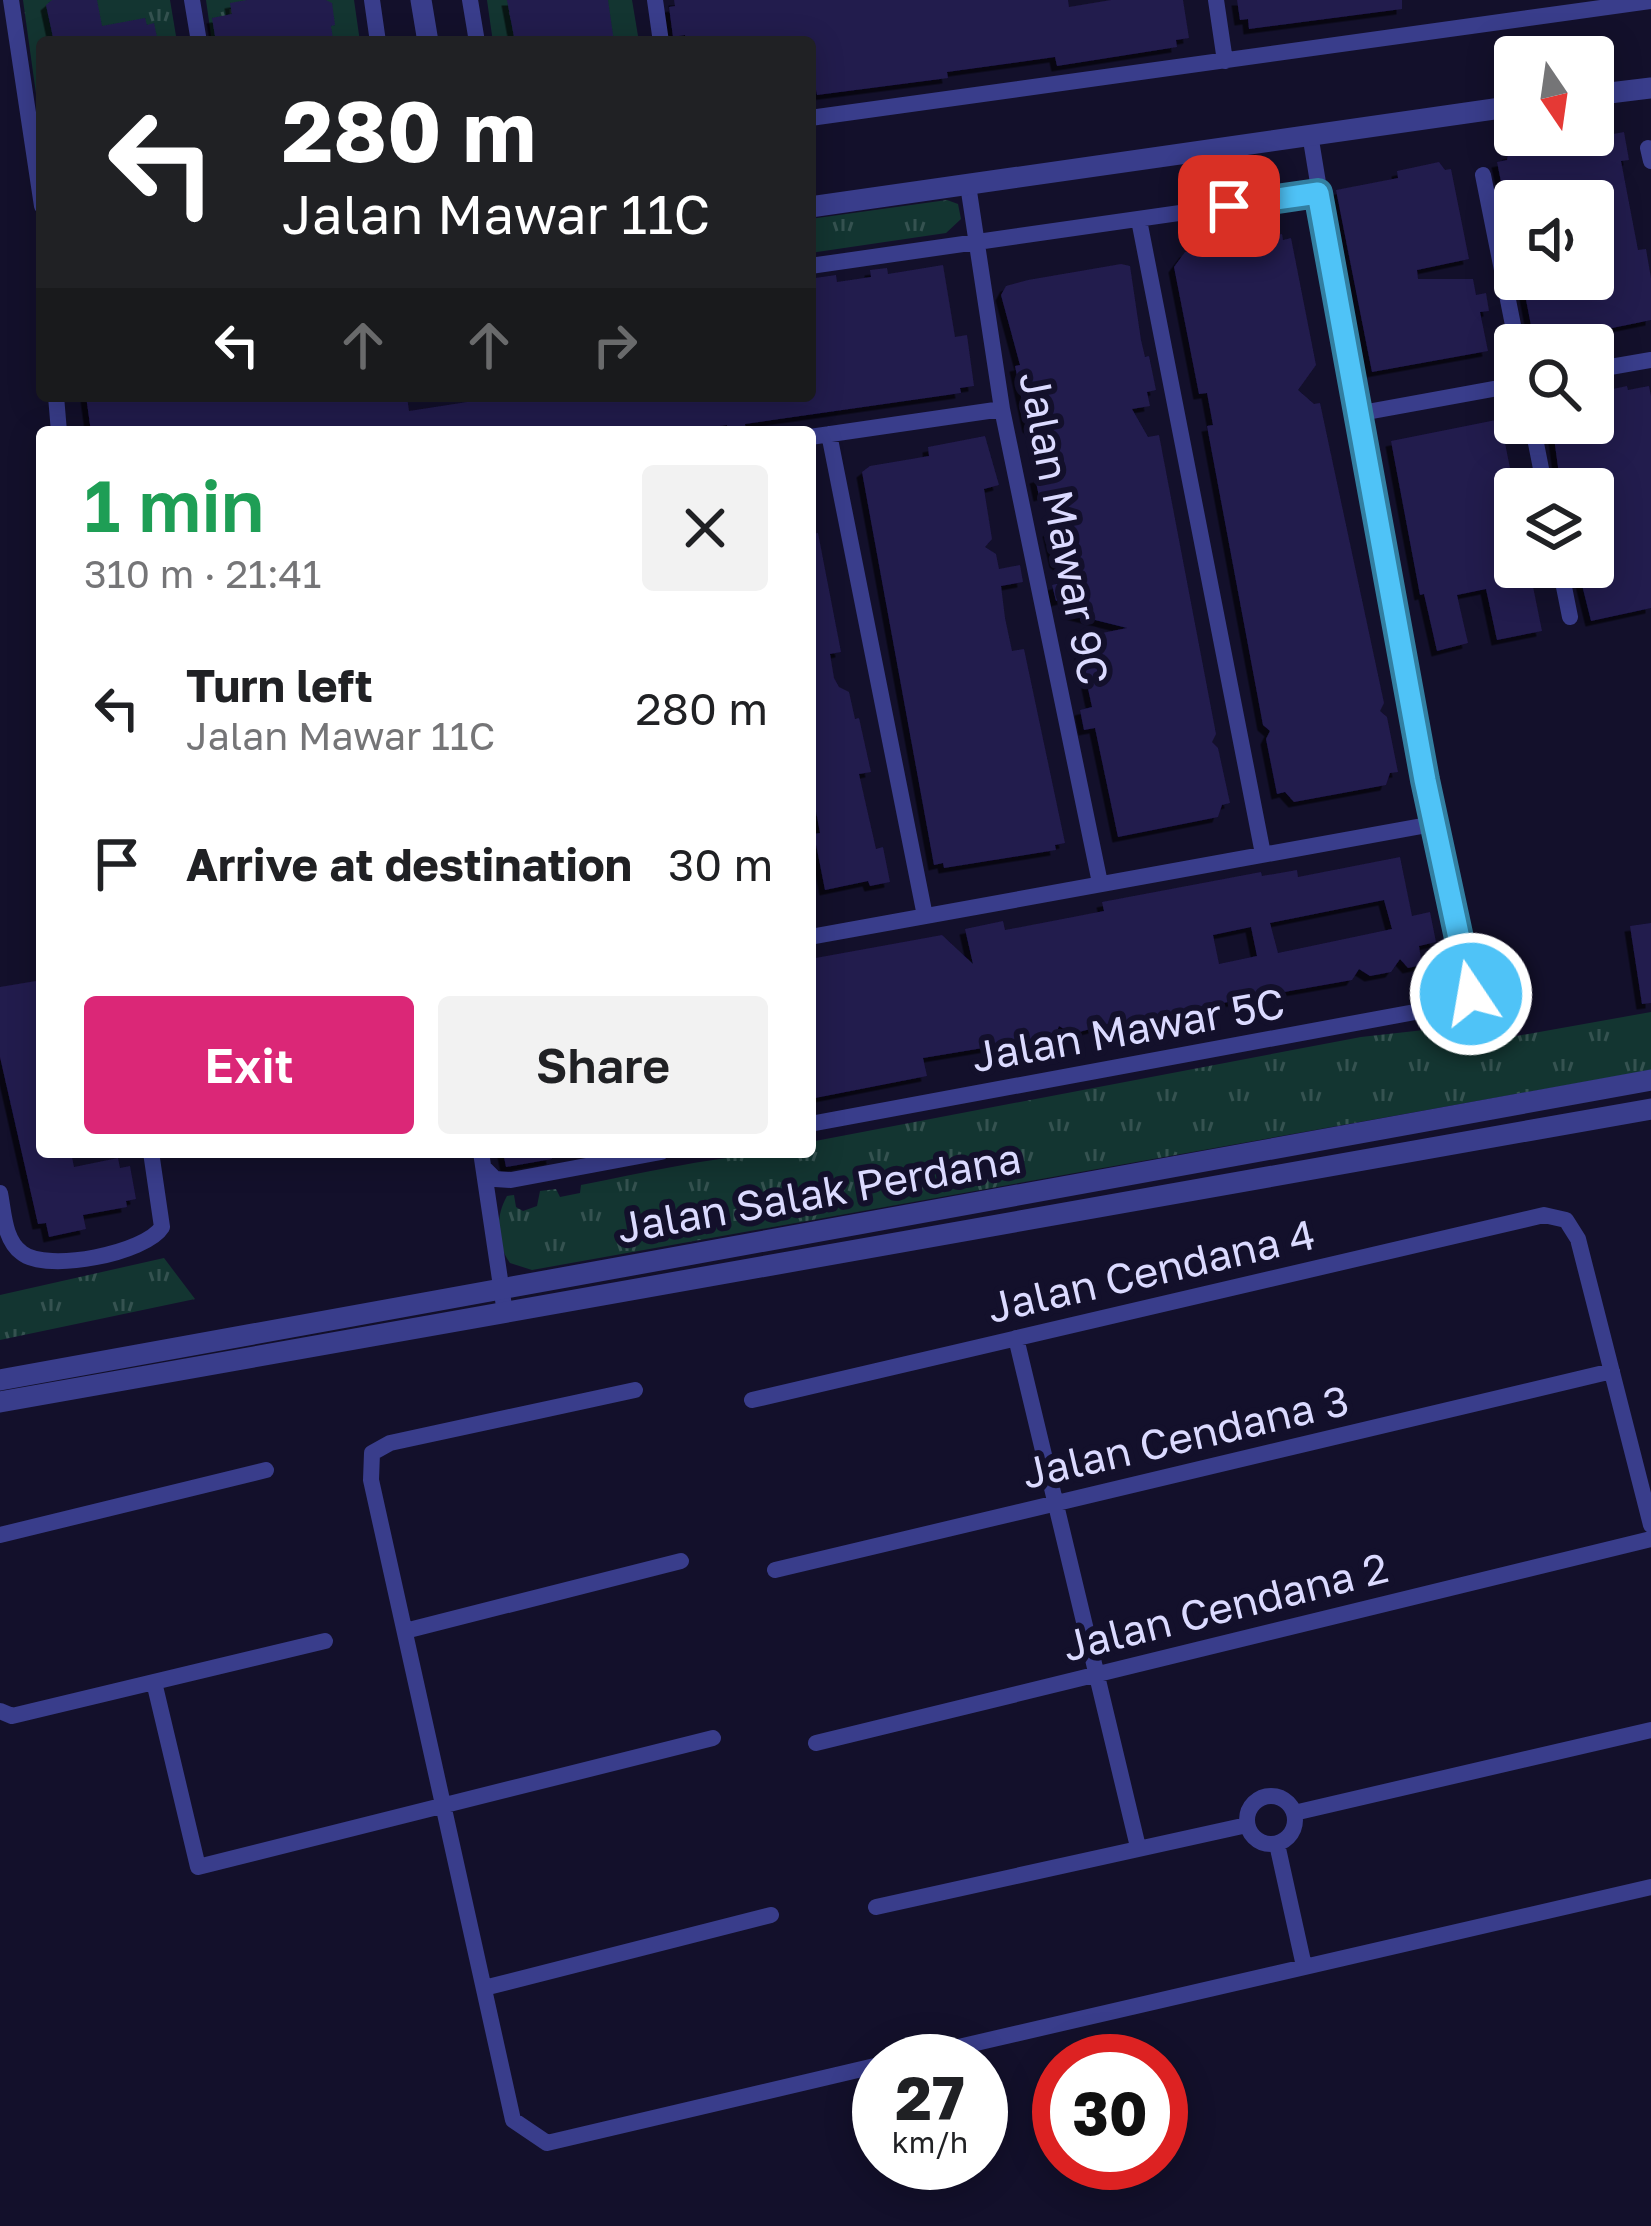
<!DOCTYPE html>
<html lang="en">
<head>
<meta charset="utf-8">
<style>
  :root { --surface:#fff; --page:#f2f2f2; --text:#202124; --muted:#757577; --accent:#db2777 }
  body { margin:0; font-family:"Golos Text",sans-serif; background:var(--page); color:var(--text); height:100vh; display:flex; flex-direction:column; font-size:45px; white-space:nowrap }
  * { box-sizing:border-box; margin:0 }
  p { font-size:39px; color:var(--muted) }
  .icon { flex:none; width:66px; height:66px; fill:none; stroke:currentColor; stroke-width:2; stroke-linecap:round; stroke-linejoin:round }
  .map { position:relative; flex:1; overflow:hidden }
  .drawer { position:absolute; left:36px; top:426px; width:780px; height:732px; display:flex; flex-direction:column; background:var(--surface); border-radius:12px; box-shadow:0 6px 30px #0003 }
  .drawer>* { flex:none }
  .banner { position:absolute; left:36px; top:36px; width:780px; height:366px; border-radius:12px; box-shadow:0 6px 30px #0003; background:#202124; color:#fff; overflow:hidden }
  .needle { width:78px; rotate:167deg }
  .controls { position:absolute; left:1494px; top:36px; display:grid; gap:24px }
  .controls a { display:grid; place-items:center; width:120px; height:120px; border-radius:12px; background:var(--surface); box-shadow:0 6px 30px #0003; font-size:60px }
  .speed { position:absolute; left:852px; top:2034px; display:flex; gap:24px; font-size:60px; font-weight:700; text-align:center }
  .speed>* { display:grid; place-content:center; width:156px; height:156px; border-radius:50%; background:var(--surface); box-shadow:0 6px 30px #0003; line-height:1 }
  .speed small { font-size:30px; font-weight:400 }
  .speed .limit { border:18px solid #d22; background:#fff; color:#111 }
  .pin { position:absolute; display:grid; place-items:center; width:102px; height:102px; color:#fff; margin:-51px; border-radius:24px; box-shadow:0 6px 18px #0006 }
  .me { position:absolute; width:132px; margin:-66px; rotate:348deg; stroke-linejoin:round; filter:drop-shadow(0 0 9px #0008) }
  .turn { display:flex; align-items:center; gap:42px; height:252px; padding:0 48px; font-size:54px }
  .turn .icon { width:156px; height:156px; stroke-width:2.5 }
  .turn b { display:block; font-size:84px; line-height:102px }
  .lanes { display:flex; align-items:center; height:114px; padding:0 48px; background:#0003; justify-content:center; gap:60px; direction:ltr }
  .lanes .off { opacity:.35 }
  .round { display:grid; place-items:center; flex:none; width:126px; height:126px; border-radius:12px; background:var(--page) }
  .headline { display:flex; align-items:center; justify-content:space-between; height:204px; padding:0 48px }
  h1 { font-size:72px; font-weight:600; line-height:90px; color:#1e9e55 }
  .primary-button { display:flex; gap:24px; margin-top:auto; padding:24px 48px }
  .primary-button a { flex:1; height:138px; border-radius:12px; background:var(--accent); color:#fff; font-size:48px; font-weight:600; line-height:138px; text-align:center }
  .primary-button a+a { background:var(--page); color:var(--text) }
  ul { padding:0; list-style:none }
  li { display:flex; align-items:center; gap:36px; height:156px; padding:0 48px }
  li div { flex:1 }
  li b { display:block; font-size:45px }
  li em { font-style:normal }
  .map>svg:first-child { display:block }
  .grass { fill:url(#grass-tufts) }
  .building { fill:#221b4d; fill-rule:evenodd; filter:url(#shadow) }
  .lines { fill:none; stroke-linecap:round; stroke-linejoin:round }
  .minor { stroke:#393d8b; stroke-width:16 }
  .tertiary { stroke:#393d8b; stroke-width:21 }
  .route-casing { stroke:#337fa1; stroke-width:30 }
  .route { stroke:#4fc3f7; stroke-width:21 }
  .labels { text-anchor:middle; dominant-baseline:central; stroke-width:12; stroke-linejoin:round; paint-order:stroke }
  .street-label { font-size:42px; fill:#dbdaff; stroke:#13102b }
</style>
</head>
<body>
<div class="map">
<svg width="1651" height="2226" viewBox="0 0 1651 2226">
  <defs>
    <pattern id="grass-tufts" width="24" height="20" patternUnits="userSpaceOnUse" patternTransform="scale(3)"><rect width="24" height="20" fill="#133531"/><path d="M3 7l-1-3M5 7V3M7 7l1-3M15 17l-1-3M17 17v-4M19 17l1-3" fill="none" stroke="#355250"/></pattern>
    <filter id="shadow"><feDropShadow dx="-5.5" dy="5.5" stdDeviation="0" flood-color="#0009"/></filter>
  </defs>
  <rect width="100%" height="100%" fill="#13102b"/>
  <path class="grass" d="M23,0H170L177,42H42V137Z
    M206,0H354L360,42H212Z
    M487,0H632L639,42H493Z
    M947,200L958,204L961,219L946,233L810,253V219Z
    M1651,1012V1070L532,1270L510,1263C496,1243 495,1217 507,1196L514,1195L516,1207L523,1211L537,1206L540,1191L556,1189L560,1197L580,1193L581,1185C657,1170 732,1152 810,1152V1142L1361,1037L1469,1025L1500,1039Z
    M164,1258L195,1299L0,1340V1295Z"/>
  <path class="building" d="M52,0H97L102,26L145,18L147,25L154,23L158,42H54L46,5Z
    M247,0H326L332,3L335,25L331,26L333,39L216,42L212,18L232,14L230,3Z
    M507,0H608L614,42H515Z
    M674,0H1068L1069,7L1111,0H1183L1189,38L1176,40L1177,47L1057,66L1055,57L947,72L948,78L817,95L815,85L810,86V42H749L748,37L686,42L685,35L673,37L669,7L675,6Z
    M1237,0H1402V9L1249,29L1248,19L1240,20Z
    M1624,132L1629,160L1621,161L1638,250L1646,249L1651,278V320L1588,333L1589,339L1543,345L1542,339L1534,341L1522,279H1593V201H1505L1497,162L1507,160L1508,154Z
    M1439,162L1445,170L1451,169L1469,259L1417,270L1418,279H1473L1476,295L1486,293L1489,311L1480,312L1488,351L1372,372L1336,190L1398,178L1397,171Z
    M1282,234L1283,240L1291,238L1316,365L1298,390L1314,404L1320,403L1384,703L1380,711L1387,717L1398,772L1390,773L1386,785L1294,802L1285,792L1277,794L1266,739L1270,731L1263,725L1207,426L1213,425L1207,393L1199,394L1174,267L1185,252Z
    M1121,264L1130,266L1141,340L1145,357L1149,356L1156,390L1147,392L1150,406L1132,409L1148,437L1159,435L1216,734L1212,742L1218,748L1230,803L1222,805L1218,817L1118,837L1095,728L1084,730L1080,710L1092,707L1077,638L1127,628L1067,613L1064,599L1056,601L1052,585L1077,579L1055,562L1048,531L1059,528L1051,493L1039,496L1035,478L1042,476L1046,438L1028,427L1015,366L1020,365L1001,295L1006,286L1028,280Z
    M943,265L955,337L967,335L974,386L960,388L961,393L745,424L746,432H728L727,425L676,432H91L86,396H407L409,411L506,396H810V284H816L815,278L836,275L837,282L871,277L870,270L887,268L888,274Z
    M1627,386L1628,390L1649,386L1651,396V608L1591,621L1579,573L1593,567V489H1561L1552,423H1593V400L1609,397L1608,390Z
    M1506,418L1510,436L1504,438L1515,493V567H1529L1542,631L1497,640L1486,589L1457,595L1468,643L1437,651L1424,594L1420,595L1391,441Z
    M985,436L999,485L984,489L992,539L985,547L996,554L999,569L1020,565L1023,582L1001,586L1005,618L1012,651L1024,649L1065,843L1055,845L1056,850L944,868L943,863L934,865L862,472L870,466L929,456L928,447Z
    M818,533L841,652L830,654L834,678L839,687L849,692L855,719L859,718L871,772L859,774L876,849L883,847L890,882L870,886L868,881L825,890L814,834L820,833L810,779V534Z
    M1400,857L1412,916L1430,912L1436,942L1419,946L1422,965L1408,968L1400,959L1391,972L1370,976L1359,969L1352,980L1200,1007L1198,1011L1161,1015L1157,1020L1139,1024L1123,1020L1072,1034L1059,1026L1055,1036L923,1058L927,1076L810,1099V959L942,935L973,964L965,929L1003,921L1005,930L1104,911L1102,902L1261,872L1262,876L1297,870L1298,877ZM1384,900L1392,929L1278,953L1270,923ZM1251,927L1257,956L1219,964L1213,935Z
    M1651,923V1003L1642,1004L1630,926Z
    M42,980V1152H71L74,1167L118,1158L120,1168L130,1166L136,1199L126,1201L127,1207L83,1215L86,1229L49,1237L46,1223L38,1224L0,1057V987Z
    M503,1152H551L552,1159L506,1167Z"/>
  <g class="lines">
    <path class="minor" d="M11,0L42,206
      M192,0L199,42
      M372,0L378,42
      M470,0L477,42
      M655,0L661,42
      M1216,0L1225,61
      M810,118L1651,1
      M1648,148L1651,161
      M1483,175L1517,345
      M968,185L1002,409L1100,883
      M1139,220L1263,854
      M810,266L1319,193
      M1593,370L1651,360
      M56,396L59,432
      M1356,414L1515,385
      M1532,423L1545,489
      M829,434L925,916
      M810,437L1002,409
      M1560,567L1570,617
      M810,937L1433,824
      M810,1124L1458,1004L1471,994L1433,824L1356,414L1310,134
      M481,1152L505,1313
      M484,1168L495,1179L511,1180L661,1152
      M0,1193C4,1213 4,1240 22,1253C47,1273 146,1253 162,1227L151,1152
      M1016,1338L1138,1847
      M635,1390L390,1443L372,1453L371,1480L513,2120L547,2143L879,2065
      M752,1400L1544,1215L1566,1220L1578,1239L1651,1525
      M0,1535L266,1470
      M775,1570L1612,1371
      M405,1631L681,1561
      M154,1682L198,1867L713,1738
      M0,1711L12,1716L325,1641
      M816,1743L1651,1539
      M1247 1820a24 24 0 1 1 48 0a24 24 0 1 1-48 0Z
      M1294,1813L1651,1730
      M1277,1844L1304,1966
      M876,1907L1247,1825
      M484,1988L771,1915
      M898,2061L1651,1887"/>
    <path class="tertiary" d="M421,0L428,42
      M1593,95L1651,88
      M810,207L1515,106
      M0,1380L1651,1080
      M0,1402L1651,1109"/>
  </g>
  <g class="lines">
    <defs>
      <path id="route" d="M1229,206L1318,193L1425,780L1471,994"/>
    </defs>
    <use href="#route" class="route-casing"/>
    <use href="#route" class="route"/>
  </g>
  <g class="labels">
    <g class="street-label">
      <text transform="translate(1065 528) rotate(79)">Jalan Mawar 9C</text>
      <text transform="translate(1128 1029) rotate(-10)">Jalan Mawar 5C</text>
      <text transform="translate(819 1192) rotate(-10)">Jalan Salak Perdana</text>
      <text transform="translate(1151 1270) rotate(-13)">Jalan Cendana 4</text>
      <text transform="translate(1185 1436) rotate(-13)">Jalan Cendana 3</text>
      <text transform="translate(1225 1606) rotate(-14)">Jalan Cendana 2</text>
    </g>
  </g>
</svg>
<div class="controls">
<a><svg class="needle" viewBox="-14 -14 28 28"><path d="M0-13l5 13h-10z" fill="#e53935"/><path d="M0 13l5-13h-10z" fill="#757577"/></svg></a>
<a><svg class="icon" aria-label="sound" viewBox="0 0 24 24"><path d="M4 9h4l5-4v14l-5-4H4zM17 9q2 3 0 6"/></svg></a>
<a><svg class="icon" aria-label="search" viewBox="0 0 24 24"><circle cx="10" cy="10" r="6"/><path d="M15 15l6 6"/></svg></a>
<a><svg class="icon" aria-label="layers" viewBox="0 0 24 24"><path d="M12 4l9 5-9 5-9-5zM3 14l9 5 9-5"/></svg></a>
</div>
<div class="speed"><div>27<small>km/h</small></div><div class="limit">30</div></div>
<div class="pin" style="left:1229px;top:206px;background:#d93025"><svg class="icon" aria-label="arrive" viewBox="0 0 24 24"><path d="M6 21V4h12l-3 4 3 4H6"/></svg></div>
<svg class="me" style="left:1471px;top:994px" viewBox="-20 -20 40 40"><circle r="17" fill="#4fc3f7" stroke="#fff" stroke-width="3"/><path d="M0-11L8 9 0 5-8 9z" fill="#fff"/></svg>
<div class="banner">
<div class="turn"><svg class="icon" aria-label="left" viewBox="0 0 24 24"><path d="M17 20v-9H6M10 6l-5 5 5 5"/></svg><div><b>280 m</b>Jalan Mawar 11C</div></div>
<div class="lanes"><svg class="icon" aria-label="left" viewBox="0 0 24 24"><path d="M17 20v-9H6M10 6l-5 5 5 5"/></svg><svg class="icon off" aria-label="ahead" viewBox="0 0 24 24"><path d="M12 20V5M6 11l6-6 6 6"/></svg><svg class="icon off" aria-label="ahead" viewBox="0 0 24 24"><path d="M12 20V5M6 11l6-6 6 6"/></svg><svg class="icon off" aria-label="right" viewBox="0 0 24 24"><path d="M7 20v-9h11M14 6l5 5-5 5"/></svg></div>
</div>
<section class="drawer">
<div class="headline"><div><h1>1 min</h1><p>310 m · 21:41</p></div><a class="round"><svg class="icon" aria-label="close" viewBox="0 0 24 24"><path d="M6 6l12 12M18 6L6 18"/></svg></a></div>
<ul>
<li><svg class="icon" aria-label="left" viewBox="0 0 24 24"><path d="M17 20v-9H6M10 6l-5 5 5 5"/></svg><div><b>Turn left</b><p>Jalan Mawar 11C</p></div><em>280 m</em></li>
<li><svg class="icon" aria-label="arrive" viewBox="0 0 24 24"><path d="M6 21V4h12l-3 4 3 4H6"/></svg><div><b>Arrive at destination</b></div><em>30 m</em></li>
</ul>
<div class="primary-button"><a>Exit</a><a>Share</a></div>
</section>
</div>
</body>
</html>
